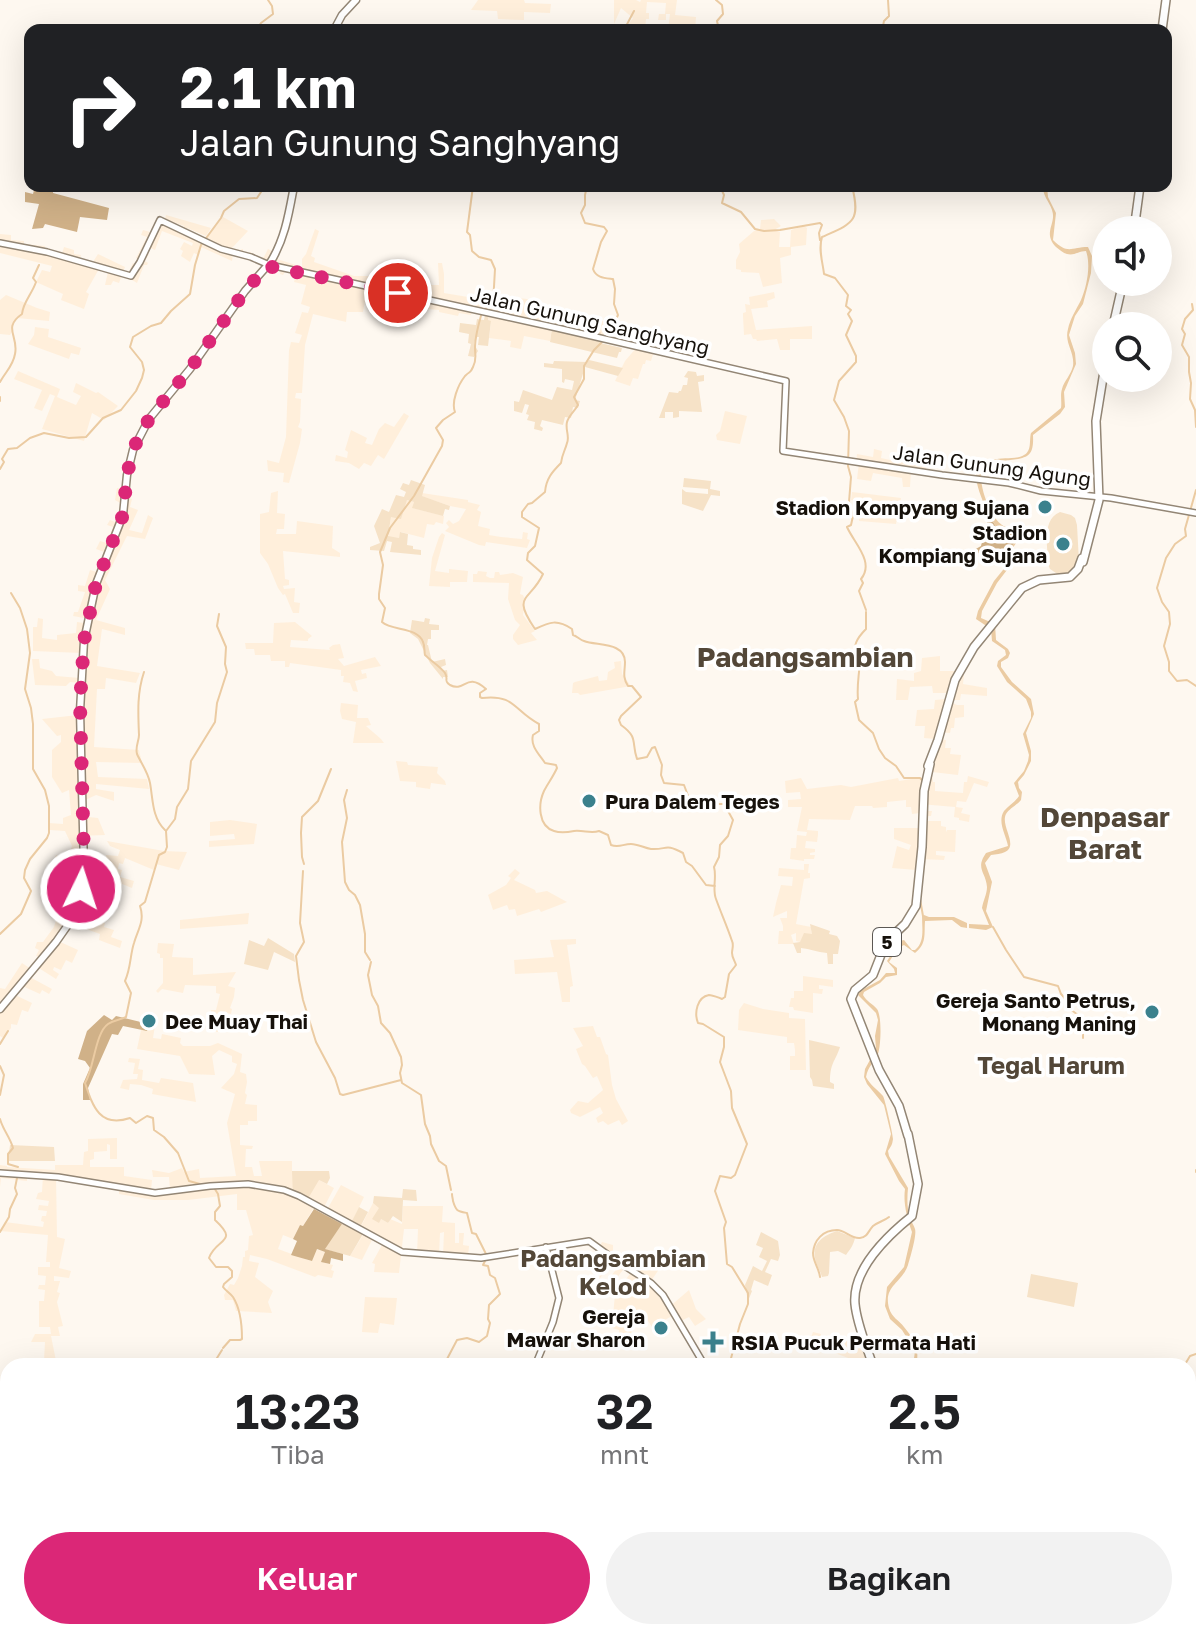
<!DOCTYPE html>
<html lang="id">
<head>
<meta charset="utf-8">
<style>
  :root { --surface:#fff; --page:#f2f2f2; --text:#202124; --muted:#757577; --accent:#db2777 }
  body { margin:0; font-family:"Golos Text",sans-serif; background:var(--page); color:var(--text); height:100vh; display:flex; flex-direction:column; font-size:30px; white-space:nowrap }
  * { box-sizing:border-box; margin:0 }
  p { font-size:26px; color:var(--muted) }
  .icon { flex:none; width:44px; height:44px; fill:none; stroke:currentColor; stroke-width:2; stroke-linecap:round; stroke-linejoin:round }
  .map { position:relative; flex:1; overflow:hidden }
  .side { position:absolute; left:0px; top:1358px; width:1196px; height:282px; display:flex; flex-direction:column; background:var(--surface); border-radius:24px 24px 0 0; box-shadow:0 8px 32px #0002 }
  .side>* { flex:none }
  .banner { position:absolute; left:24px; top:24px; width:1148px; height:168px; border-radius:16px; box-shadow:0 8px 32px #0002; background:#202124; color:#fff; overflow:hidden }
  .controls { position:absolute; left:1092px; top:216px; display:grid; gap:16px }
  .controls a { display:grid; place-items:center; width:80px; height:80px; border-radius:50%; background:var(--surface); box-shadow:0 8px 32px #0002; font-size:40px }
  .pin { position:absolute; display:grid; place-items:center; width:68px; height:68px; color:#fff; margin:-34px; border:4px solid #fff; border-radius:50%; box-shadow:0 2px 8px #0007 }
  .me { position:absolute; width:88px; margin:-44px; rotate:4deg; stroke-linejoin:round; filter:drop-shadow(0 0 6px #0008) }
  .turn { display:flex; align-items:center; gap:28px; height:168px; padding:0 24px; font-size:36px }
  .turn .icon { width:104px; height:104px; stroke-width:2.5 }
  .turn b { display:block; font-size:56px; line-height:68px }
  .eta { display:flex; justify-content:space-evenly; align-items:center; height:136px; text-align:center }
  .eta b { font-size:48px; font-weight:600; line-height:56px }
  .cta { display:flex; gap:16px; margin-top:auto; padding:16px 24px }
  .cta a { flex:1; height:92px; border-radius:48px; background:var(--accent); color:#fff; font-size:32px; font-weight:600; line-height:92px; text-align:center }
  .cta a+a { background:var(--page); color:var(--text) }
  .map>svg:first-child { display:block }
  .built { fill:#ffefdb }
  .green { fill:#f6e2c7 }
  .forest { fill:#d0b188 }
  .water { fill:#ebcba2 }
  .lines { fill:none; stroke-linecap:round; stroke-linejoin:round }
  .stream { stroke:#ebcba2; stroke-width:2 }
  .secondary-casing { stroke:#938675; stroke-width:8 }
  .primary-casing { stroke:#938675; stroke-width:9 }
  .trunk-casing { stroke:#938675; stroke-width:10 }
  .secondary { stroke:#fff; stroke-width:5 }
  .primary { stroke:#fff; stroke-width:6 }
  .trunk { stroke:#fff; stroke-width:7 }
  .route { stroke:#db2777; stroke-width:14; stroke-dasharray:0 25.2 }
  .poi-dot { fill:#3b818d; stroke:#fff; stroke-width:3 }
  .labels { text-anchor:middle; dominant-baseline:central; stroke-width:7; stroke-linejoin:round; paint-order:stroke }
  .shield { fill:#fff; stroke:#5c5854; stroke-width:2 }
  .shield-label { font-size:18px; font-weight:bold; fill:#16110b }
  .street-label { font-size:20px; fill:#16110b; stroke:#fff }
  .poi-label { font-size:20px; font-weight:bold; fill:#16110b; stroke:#fff; text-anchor:end }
  .quarter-label { font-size:24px; font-weight:bold; fill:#534738; stroke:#fff }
  .district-label { font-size:28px; font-weight:bold; fill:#534738; stroke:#fff }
</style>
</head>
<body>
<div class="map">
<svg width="1196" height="1639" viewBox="0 0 1196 1639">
  <rect width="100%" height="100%" fill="#fef8f0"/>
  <path class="built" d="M478,0H524L525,3L551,4L550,13L524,12V20L498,19L497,11L471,10Z
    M614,0H636L640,2L641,0H677L675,15L696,17L695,30H668L670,14H666V20H658L659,14H665L666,3L647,2L646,13H649V19H646L645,29L627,26L633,18L621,8L614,24Z
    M166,215L211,228L206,236L187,228L186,230L205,240L223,217L248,231L232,248L240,250L243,249V252H245L244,257L233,254L232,261L201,247L198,255L194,253L190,262L181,256L183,251L180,249L184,242L192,246L193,243L162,231L155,250L148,247L145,252L149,254L145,261L148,263L147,265H144L137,283L132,280L136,270L130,269L133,263L137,265L139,260L136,258L147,237L141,235L143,230L154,233L158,221L184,229V226L165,219Z
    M774,219L781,226L774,230L780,232L779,247H790L791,230L804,226L807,228L806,245L791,247V255L780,258L782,283L763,287L759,273L741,272V270L736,269V260L740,252L739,244L754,231L760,229L761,220Z
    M315,229L319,231L311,256L315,258L314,262L354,276H407V274H427L426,285H439L438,263H442L444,274V293L492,301L493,295L527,299L532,300L527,311L591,331L599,320L612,324L601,339L599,338L600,332L596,331L594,335L552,328L550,341L524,336L521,349L510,347L511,341L489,338L491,322L488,321L489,315L472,312L471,315L459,313L458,316L439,312V310L415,308V306L391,304V299L384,297V303H377L376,297H370L369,301H365L363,312H347L346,322L313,314L305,345L302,393H296L295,398L301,399L300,422L298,427L302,429L300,443L289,483L283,482L284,473L268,471L267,460L279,463L286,437L289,350L291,342L299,343L302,335L295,333L302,312L308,313L310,307L301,304L306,285L294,282L296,274L285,272L283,275L280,274L281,268L275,267L273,272L268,269L264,274L260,272L273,257L270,255L266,262L248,257L250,252L261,258L264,257L268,249L276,253L280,246L282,248L277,259L302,267V259L306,254Z
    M0,234L11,235V240L24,241V244L45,246L43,253L61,257L64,247L74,250V254L81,255L79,262L91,265L98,254L125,267L119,283L113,281L111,285H105L108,272L99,269L86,292L89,294L84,309L61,300L63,294L36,282L42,270L50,272L52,266L0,253Z
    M774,292L775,298L767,301L768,307L751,309L756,330L812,326V339H790V350H780L777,339L757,341L756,339H753L751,334L744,335L743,316V313L746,312L745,304L750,305L749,297Z
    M6,295L37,308L50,312L49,321L17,318L11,327L13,330L10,335L0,334V300Z
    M35,327L49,329L48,337L81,348L79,355L71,353L69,359L28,344L34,335Z
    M643,333L665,339L662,353L654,351L651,361L646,360L645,364H643L638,379L633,378L630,386L615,381L625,361L637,347L648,349L649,346L638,343Z
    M18,371L60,389L57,397L76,405L81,396L73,392L76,383L96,393L98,392L118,406L104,420L92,413L84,441L42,429L55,396L50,394L42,411L34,408L42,390L14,379Z
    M725,411L747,416L740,444L717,440L716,435L720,431Z
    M404,413L409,416L384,459L378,455L371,466L364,463L359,469L349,463L335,461L336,455L347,458L348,452L345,450L351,430L367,438L365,443L372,445L379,429L385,423L394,427Z
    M874,449L882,451L881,458L890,460L907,463L908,456L916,457V462L926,464V473L911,471L910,487H903L902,478L873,473L871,481L857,479L859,463L856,462L857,454L873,457Z
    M123,485L130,486L127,497L132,499L130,507L138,510L129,530L142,533L148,515L153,518L145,539L127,536L105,580L110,589L96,620L125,628V635L102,629L97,666L140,673L136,683L106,678L105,689H97L94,747L139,750L142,763L96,762L98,777L147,779L149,789L96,784V789L114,792V801L96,795L79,803V816L98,818L105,835L80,836L79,863L110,866V864L105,863L106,855L118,856L120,850L110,846L107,841L164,851L187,852L179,870L156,864L154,870L125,858L123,864L119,863L118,869L122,870L120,877L134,881L132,888L122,884L120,888L113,886L112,900L83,899L78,913L105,923L104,927L114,930L111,937L122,941L120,948L99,940L100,934L69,923L56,940L78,950L72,963L66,960L61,970L54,967L53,970L59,974L56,979L34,965L40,957L36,956L39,950L35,948L37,942H43L54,927L56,920L58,908H51L48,900H60L51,887L53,878L48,877L56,855L67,859L72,846L65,831L50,830L49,823L63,824V818L71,815L69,790L62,793L52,777V750L61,742V735L57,736L42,719L78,715L79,683L70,682L66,686L35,685L32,659H39L40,668L52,671L56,676L80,678L82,653L33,651V627H37L38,618L43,619L42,638L57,640V635L76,633L77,622L84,623V618L73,616L74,612H78L85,592L78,591V585L85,586L90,570L97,572L104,552L96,549L100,541L107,543L113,527L107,525L110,520L115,522L122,504L115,500L117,488L122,489Z
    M278,491L277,513L285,514L284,529H277L276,534H296L297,521L333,526L332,548L340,553V557L283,551L285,579L289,580V585L283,586L284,589L295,588L294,602L300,603L299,613H293L285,594L283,595L278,588L268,564L260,553V514L269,512L271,493Z
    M852,492L901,498L896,524L859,521L861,501L851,500Z
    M422,493L468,500V502L480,505L477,510L481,512L478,526L490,529L489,535L501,537L522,539L523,532L528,533L527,539L530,540L527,548L486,542L485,546L479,545L445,531L449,527L446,523L449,520L453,524L459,521L466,509L450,506L421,496Z
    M407,500L414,502L413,508L444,516L443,524L436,522L434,525L427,524L424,538L401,532L399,538L388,537L391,517Z
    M442,533L445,535L435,571L449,573V569L468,571L467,582H450V587L429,586L432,558L439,537Z
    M478,571L487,572L486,576L490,578H494L495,572H499L500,575L513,573L523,577L520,594L523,595L525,600L523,615L535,631L531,633L537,640L518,645L513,639V635L520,625L515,620L508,599L509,583L473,582V574H477Z
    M295,622L312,636L308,639V641L291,640L290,647L330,650L329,648L333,645L340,644L344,658L338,659L344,666L375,657L381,666L361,670L362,674L366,673L367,678L355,681L358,692L353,691L350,683L343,682L344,676H341V670L290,663L289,667H285V661H271L270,655H255L254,649H246L245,643H273L274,623Z
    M940,656V671H956V674L964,675L963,684L987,688V696L961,694L960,700H946L957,705H964V717L955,718L954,728H951L950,733L938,732L937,739L946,740L945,748H951L950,754L961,755L958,775L932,772L933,782H935V791L963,793L964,782H967L968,776L989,782L987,787L974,783L966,802L957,801L956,807L963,808L961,813L970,815L969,822L959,820V818L954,817L955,807L920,804V811H932L931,816H920V813L912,814L911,807H906V800L887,802V807L873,808L872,806H855L850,820L809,819L807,830L818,831V835L817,842L806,841L805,848L815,849V852L810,853V855H815L814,859H804V861L790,859L791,848H796L797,835L806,836L807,832L797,831L802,807H788V800L801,799L800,792L786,793L785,781L801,778L807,789L841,785L851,787L898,778L899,781L923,777L935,739L924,738L925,726H915L917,710L934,709L935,700L946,699L948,693H933L932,686L910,687L908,700H896L897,679L914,681V673L921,671L922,658Z
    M621,661L622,674L631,686L580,695L578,693H572L573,683L575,682L598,676L599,681L607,680L608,672L615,668L614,662Z
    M341,703L358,705L357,718H368L371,725L366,726L381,739L384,743H353L356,722L342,719L340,711Z
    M396,761L407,762L408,765L438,767L437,773L445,781L446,785L431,783L430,789L416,787V782L400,781Z
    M230,820L257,824L254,844L209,847V841L235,839L234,834L210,836V822Z
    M920,821H941V826L946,827V832L947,830H956L955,852L936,851V855L945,856L944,860L918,859L916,870L892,868L897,846L909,850L911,845L894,839V828H920Z
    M804,864H809L808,873H810V878L804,879L796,924L811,927L812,934L800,942L796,941V933L791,935L794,944H778L779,931H783V926L780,918H787V911L773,917L776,903L781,885L792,886L793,877L778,876L779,868L804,870Z
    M515,869L520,873L514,880L535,890L536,893L547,891L567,902L541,912L539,909L517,916L515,909L509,910L507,905L493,910L488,895L506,885L511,878L508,876Z
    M249,913L248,924L180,929V920Z
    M576,939V944L567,945L573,986L570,987V1002H562L557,972L515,974L514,960L554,957L550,940Z
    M158,943L174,944L172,957L193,958V975L236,972L228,986L235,988L234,997L230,1008L232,1009L231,1014L220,1011L218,1032L210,1031L211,1010H216L220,994L216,993V986L185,985L183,993L162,989L158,993L156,991L163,983V958H160V954L157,953Z
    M22,963L31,969L26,975L52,989L49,994L42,990L40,994L18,984L11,993L32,1003L28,1012L22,1010L17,1025L11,1024V1028L3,1038L0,1036V988L5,989Z
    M803,976L833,980V987L819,985V989H823L822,994L813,993V1013L794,1010L793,1007H789L791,998H794V991H803Z
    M744,1003L763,1009L789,1013V1018L805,1019L806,1070H790V1056H795V1050L794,1043H787V1037L738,1030L739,1010Z
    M151,1018L156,1019L153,1038L161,1039L162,1034L181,1038L180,1043L183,1046H210L218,1043L242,1054L240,1072L246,1074L247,1082L245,1093L247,1095L245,1104L257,1105V1121H248V1125H240V1145L253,1146L252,1149H246L245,1167H252L254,1176H262L259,1161H292V1171L319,1180L334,1188L321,1213L313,1209L303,1226L300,1225L293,1239L283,1235L278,1249L311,1261L316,1249L325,1252L322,1262L333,1265L331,1270L334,1271L332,1278L318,1275L315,1277L267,1259L250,1255L249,1261L259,1263L255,1277L273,1291L268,1302L272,1313L236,1311L233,1300H225L224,1295L230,1284L234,1285L238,1278L242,1266L243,1257H245V1251L248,1250L249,1236L253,1235L246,1210H237V1194L188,1200H154L119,1194V1187L56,1176L57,1237L65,1239L59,1268L71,1271L69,1278L54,1276V1281H60L57,1292L60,1293L57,1302L63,1326L58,1327L60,1336H51L56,1361L59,1365L65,1366H50L49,1361H44L45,1342H31L35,1334H51L50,1327H39V1301H44L45,1290L38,1289L39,1285H45L46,1276L38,1275V1267H50V1262H46L48,1235L0,1231L5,1222L43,1227L44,1222L41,1221L42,1216H46L47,1211L38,1210L39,1205L48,1206L49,1201L36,1199L38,1193L42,1192L43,1175H36L35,1179L27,1178V1181L1,1178L0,1187V1165L7,1166V1167L55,1170V1165H83L84,1152L88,1151V1139L117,1138V1159H110V1145L107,1144V1151L94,1152V1159L90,1160V1167H124V1176L152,1180L151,1191L170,1190L169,1177H153L152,1170L169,1173L182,1168L184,1172L199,1169L200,1178L236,1176L227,1123L235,1094L221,1088L234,1074L237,1064L232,1062V1056L219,1050L212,1056L215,1075L189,1074L180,1056L137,1049L141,1030H147Z
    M593,1026L597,1037H600L606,1054L608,1055L612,1085L616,1099L628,1121L622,1125L619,1120L608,1125L603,1121L598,1123L596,1118L603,1113L600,1107L580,1117L571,1113L570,1110L578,1101L588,1103L603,1090L597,1076L593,1078L585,1066L582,1064L576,1049L583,1046L573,1028Z
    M129,1058L140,1059L138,1069L143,1070L142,1080L159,1083L161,1078L193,1083L196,1102L152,1094L153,1089L141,1085L130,1084L129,1090L120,1088L123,1080L137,1079L138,1074H133L135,1063L128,1062Z
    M341,1185L364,1197L349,1228L324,1215Z
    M373,1203L380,1207L373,1219H381L388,1223L390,1219L402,1224L403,1206H443L442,1222L455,1223V1243H459V1233H464L463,1245L469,1246L468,1257L443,1256L444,1232L440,1233L439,1255H417L418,1229H404L399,1273L374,1272L375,1264L372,1263L382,1245L372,1240L362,1260L350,1256L363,1235L358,1232Z
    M602,1242L613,1245V1252L644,1255L664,1252L670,1253L649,1284L656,1290L668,1308L689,1290L696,1309L706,1319L695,1326L689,1317L677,1323L672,1316L652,1327L648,1321L642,1320L643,1315L633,1316L630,1344L620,1340L621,1334L619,1333V1330L612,1328L615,1294L632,1271L625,1267L611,1286L606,1283L620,1264L615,1260L600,1278L596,1253Z
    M365,1297L397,1298L394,1325L380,1323L378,1333L362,1332Z
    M813,1332L821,1334V1336L828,1339L830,1336L864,1346L869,1366L809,1343Z"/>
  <path class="green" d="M485,315H489L488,320L491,321L488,346L478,345L479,337H476L474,344L478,351L474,357L468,356L471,344L468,343L469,334L459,332L460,323L476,325L477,319L484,320Z
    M552,328L594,335L595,331L601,332L600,343L622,348L621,352H619L617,358L550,342Z
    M589,360L623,368L618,376L585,367L575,400L580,401L578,408L573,407L571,418L565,417L563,425L542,420L540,426L543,428L542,431L534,429L535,422L527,420L529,415L526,414L529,405L525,404L522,413L514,411V401L519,402L523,390L552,400L557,387L572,390L574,381L565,379L564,383L562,382V369L544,367V363L553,364L554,361L587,362Z
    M688,371L696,372L697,376L704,375V381L698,382L702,412L679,411V417L673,418V412H665V418H659L669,392L678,393L679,391H681L683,385H687L688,378L684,377Z
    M684,478L711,481L710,489L720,491V496L711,495L703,511L682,504V489L686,492L708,494V489L683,487Z
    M411,480L425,485L422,496L450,506L449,510L445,509L443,516L412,508L414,502L407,500L401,519L391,517L388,536L399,538L400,532L408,534L407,545L413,546V549L421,550V555L390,552L392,542L387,541L384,551L370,550V547L380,543L374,526L382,509L389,512L396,495L404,497L406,492L400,489L403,483L409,485Z
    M1060,512L1071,515L1075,518L1077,525L1079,562L1072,574L1059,575L1050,569L1048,564C1048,547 1041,520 1060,512Z
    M425,618L430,619L429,624L439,625V630H431V639H428L427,645H428L432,662L445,659L446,665L441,667L442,671L447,670L448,677H443V679L430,663L418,639L410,633L412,620L424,622Z
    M810,924L830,931L829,934L837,936L840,941L838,954H833V964H828L827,953C817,952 810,949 801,948V953H797L793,943L800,942L804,933L812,934Z
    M268,938L294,954L295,962L274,952L268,970L244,964L249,940L264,946Z
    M809,1040L840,1047C835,1062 830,1063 830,1082L834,1084V1089L813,1086L812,1080L810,1077Z
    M10,1145L54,1147L55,1161H8Z
    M292,1171H329L330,1178L327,1184L319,1180L306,1202L293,1197Z
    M403,1189L416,1190L417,1201L403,1200L402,1222L393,1216L388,1223L381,1219L379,1223L372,1219L379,1208L373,1203L374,1196L402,1198Z
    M359,1207L368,1212L358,1231L363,1234L350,1256L324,1249L342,1224L349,1227Z
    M837,1231L855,1238C853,1246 851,1248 846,1255L838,1251L830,1252L829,1273L828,1276L822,1277C820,1270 816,1265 815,1258C812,1242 825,1235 837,1231Z
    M761,1232L778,1241L780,1255L778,1261L771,1259L765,1272L772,1275L768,1286L754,1280L751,1290L752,1291L748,1301L745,1285L753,1266L762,1271L767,1261L759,1257L763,1248L756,1245Z
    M1031,1274L1078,1283L1074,1307L1027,1297Z"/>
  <path class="forest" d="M35,186H53V193L109,208L107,220L80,217L77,232L45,224L43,228L32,229L39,204L25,202V192L33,194Z
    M992,520L997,528L1019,534L1017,540L1010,548L1009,558L1004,557L1001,554L974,553V550L981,546L983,537L991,531L987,522Z
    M104,1015L112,1020L116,1016L149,1024L147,1031L123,1026L118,1035L112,1034L88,1088L90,1100H83V1084L90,1068L85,1061L78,1059L87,1031Z
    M314,1209L342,1224L325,1249L343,1254V1261L331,1258L330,1264L321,1262L325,1252L317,1249L312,1261L291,1255L297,1241L293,1239L300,1225L303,1226Z"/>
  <path class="water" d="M1043,186H1047L1048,197L1056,213L1053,240C1068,255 1071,247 1088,247L1092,256L1091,273L1083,304L1075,316L1069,335L1075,353L1076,364L1064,392L1065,407L1060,414L1033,435C1034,455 1029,458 1010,460C1000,461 991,464 982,466C977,480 988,515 1002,525C1006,528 1014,529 1020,531L1021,536L1012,549L1010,566L997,583L982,611L981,618L995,624L996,640L1008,649L1010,653L1008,658L1001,662V667L1012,682L1031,699L1034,714L1026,733L1031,751V761L1024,775L1018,782L1019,788L1022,792L1021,800C1017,805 1009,809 1006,814C1000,826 1019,845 1005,852C1001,854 996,854 991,855L985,863L992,882L986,911L993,927L986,930L969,928V924L989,925L982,908C983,901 987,894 987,887C986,872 975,869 986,853L1008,846C1006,835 997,822 1004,811C1008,806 1015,802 1019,796L1014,783L1024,771L1028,761L1029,755L1023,734L1031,718V712L1026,699L1007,682L997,666L998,661L1006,655L1005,650L992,641L991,629L976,619L978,611L994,581L1007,565L1010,548L1017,540L1018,534L997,528C989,516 972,483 977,469C979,464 988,461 993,460C1002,457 1016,460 1024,455C1032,451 1029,440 1031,433L1061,408C1062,402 1060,395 1062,389C1064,381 1071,375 1073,366C1075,352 1064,343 1068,329C1070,319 1076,310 1081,300C1087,286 1091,265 1086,251C1079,251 1074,256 1067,254C1063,253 1060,250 1056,247C1042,232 1057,224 1052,210C1049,201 1043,197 1043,186Z
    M924,915L929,917H954L967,923V928L961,927L952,920L925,921C924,934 927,944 915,953L904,945L898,948L889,962L897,968V975L886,977L880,983L864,992L863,995C866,1001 873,1004 877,1009C882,1016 881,1045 878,1054C874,1063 868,1066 866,1077C870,1085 877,1089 883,1096C885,1099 893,1135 893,1139C892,1146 891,1146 888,1151L889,1156L908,1188C907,1199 907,1208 910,1218C911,1222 914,1225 915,1229C917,1235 910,1258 908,1265C902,1283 883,1286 889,1308C892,1318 899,1320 904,1327C915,1340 920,1349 916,1366H913L915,1351L902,1330L890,1319L885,1306L887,1287L904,1267L912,1232C907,1218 903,1203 905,1189L899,1181L885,1154L891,1134L884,1105L867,1084L864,1077L865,1069L876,1049L875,1036L878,1020L876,1013L858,995L860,991L880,980L886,973H895L894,969L887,961L900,941L904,940L912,950H915C925,942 922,928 922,916Z"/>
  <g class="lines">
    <path class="stream" d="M716,0L722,5L723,14L717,21L719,30
      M256,30L261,23L273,14L272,6L268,0
      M624,30L634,11
      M875,30L883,26L884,21L889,16L888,0
      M473,186L467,232L470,235L472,251L479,257L491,260L495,269L493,304L483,309C479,322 475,335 475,348C475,355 477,360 473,367C470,374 471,370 465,376C458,385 451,402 455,412L443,420L436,428L443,440L442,446L414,496L390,528L380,552L383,565L379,594V599L385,608L382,622C392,631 418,627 423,642C425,646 424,651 425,655C431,661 441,667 445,673C449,680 443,680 450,685C465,693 466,671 486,689L480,693V697L482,698C515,694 514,711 539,724V731L533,735C530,746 539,754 545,763L556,765L557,768C553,777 548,783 544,791C538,804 538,826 554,831C560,833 569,832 574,831C584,830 591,834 599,831L608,835L611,845C619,848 623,844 631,844C638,844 644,848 651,849C668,850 664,843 683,853L686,862L692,866L706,885L715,886
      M587,186L585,195V205L581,213L585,223L604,227L607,231L601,242L593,269C596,278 605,278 613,279L615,289L614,304L618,315L608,336L594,350L584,366V379L574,397L578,405C574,412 569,415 567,422C565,430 570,436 567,443C565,451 562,454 561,463C552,472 546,479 545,492L532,503L528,504L522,512V517L539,528L535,546L528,553L527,560L543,574C530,602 511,594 535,629C550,622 557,619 572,629L573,635C577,636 580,640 584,641C597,646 625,642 625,662C625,671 622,677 628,686H632L641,697L621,716L619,720L621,725C639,738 631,742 637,759L647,757L652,748L655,747L662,765L661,775L664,783L684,785L693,809L703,798L719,804H726L728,811L733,820L728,836L720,845L719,857L714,867C717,877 712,889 716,899C721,913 727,926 732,941C734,945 732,949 732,953C732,958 735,961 736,965L729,974L725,997L722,999C720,998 712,995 709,995C697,997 694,1013 698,1023L703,1024L724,1037V1047L720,1062L731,1091L732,1108L747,1144L735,1175L731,1178L720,1176L715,1191L726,1222L724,1228L727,1264L732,1267L748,1293V1304L740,1324L729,1366
      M720,186L724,195L722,203L741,212L755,229L764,231L780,230L820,223L822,225L819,233L820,240
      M852,186C861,222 853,223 822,237C818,250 823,263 824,274L835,278L848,295L846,306L851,310L848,314L852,321L846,335L856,356V362L839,381L834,400L844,417L849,431L848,466L851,477L849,502L853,516L851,525L847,527C854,543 875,562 861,579L863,583L859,591L866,610
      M1192,304L1193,310L1185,319L1182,329L1185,334L1182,345L1189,357V372L1191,383L1190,399L1195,410L1196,427
      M0,382C6,371 13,366 15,354C19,336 2,328 22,314C23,302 32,294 36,282L33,278L39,265
      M0,397V401
      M0,469L4,462L2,459L8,449L17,448L30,438L44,433L69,438L86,437L103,418L121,410L136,391L142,378L144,370L142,362L130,347L133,337L151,326L161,323L171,311L190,294L195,265L201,245L221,218L224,211L239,199L257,198L261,192L262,186
      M1196,490L1185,529L1186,536L1175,544L1166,558L1157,588L1162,602L1169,612L1170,624L1164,646L1169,662V671L1177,681L1187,680L1196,686
      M866,612V629C857,638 852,646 856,659C858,667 860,663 859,672C858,682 857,689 858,699L855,702L859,720L873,733L879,749L885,758L896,766L904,778H920L922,780
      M144,672C137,693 138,712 139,735C139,741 135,747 137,754C141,763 148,772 150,783C153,799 152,818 165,830
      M347,790L344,800L347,818L342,842L345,882L349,890L355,895L360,905L365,934V952L370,960
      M304,864L302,857L301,833L302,817L318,801L331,769
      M924,865L926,815
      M303,871L300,923L304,942L296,956L299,980L303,1000L316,1042L335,1078L340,1094L343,1095L401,1080
      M920,899L923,916
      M993,927L1006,950L1024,977L1058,986L1061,994L1068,1002L1070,1009L1078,1015L1083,1027V1038
      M0,934L21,914L31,891L24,878L25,870L30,859L47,838L49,833V806L45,790L33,769V724L31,708L25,689L30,653L27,629L20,608L11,593
      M371,962L368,975L372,995L378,1006L381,1023L390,1033L401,1057L402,1065L400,1073L402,1083L421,1095L425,1124L430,1136L431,1144L439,1161L446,1166L451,1190
      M0,1044L8,1031
      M0,1066L4,1075L0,1095
      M0,1119C3,1130 10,1137 13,1148L8,1154V1164L18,1167
      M1196,1170V1172
      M200,1184L189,1181L178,1153L164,1137L154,1130L153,1118L147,1116L136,1123L130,1118C100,1128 93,1107 85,1083C94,1069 95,1033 108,1024C114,1020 120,1020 126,1017L131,993L125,981C131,968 130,955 134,943C138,929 145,921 140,906L145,902L159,855L165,852L167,847L166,831L175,819L177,807L188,789L191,761L215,722L217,703L227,672L225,664L226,647L217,626L219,614
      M213,1186L218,1194L220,1206L215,1212V1220C240,1243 216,1238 209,1258L216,1267H228L232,1271V1277L224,1284L223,1287C226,1291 230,1293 233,1297C240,1308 242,1326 242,1339L240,1340H230L223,1348
      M452,1194C452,1197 453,1199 453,1201C456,1211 457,1211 467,1213L472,1233L476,1234L486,1254
      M0,1232L9,1217L10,1209L17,1194L15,1188L17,1178
      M820,1277C819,1268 813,1262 813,1253C814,1240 823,1230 837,1230C845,1230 851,1239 860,1238C868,1237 868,1231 873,1226C878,1222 884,1221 889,1217
      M212,1366L222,1350
      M434,1366L437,1362L446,1361L457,1340L467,1338L479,1342L487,1336L490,1323L488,1319L489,1305L500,1294L495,1278L490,1275L488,1266L483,1265L485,1261
      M1184,1366L1190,1356L1196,1354
      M1041,1635L1043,1632
      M267,1639L268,1632
      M311,1639V1632
      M623,1639L625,1632"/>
    <defs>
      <path id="secondary" d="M0,243L47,252L131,276L140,262L160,220L221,249L251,257L267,264
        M270,265L557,328L786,381L783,451L942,475L1009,483L1041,491L1111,498L1196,513
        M0,1173L58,1177L155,1193L210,1186L248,1184L284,1190L299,1196L402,1252L481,1258L589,1241L611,1257
        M611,1257L651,1283L663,1295L705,1366
        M535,1366L553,1322L559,1298L546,1247
        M0,1562L8,1565
        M1188,1562L1196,1561
        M22,1632L23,1639
        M579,1639L581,1632
        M774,1639L778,1632"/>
      <path id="primary" d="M334,30L342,15L356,0
        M0,1009L56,942L77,912L84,867L80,711L84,641L96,584L123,515L127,475L133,450L149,419L190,369L245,291L267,266L270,265V263C285,239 289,213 294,186"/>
      <path id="trunk" d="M1162,30L1166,0
        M1134,230L1140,186
        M1113,326L1123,282
        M1083,562L1099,500L1096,421L1106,359
        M928,766L938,740L955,680L974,647L1022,588L1039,580L1070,577L1078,569L1082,558
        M908,1136L899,1106L879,1070L851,999L855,990L873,975L886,942L905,924L916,906L922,847L924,791L930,764
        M873,1366C867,1347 857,1325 855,1304C852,1270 887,1236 912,1216L918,1184L908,1134
        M1188,1455L1196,1450
        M0,1548L8,1553
        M111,1632L117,1639
        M1046,1639L1053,1632"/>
    </defs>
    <use href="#secondary" class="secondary-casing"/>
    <use href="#primary" class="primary-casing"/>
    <use href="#trunk" class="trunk-casing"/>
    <use href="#secondary" class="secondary"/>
    <use href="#primary" class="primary"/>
    <use href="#trunk" class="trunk"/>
  </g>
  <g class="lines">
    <path class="route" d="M81,889L84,858L80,703L84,641L96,584L123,515L127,475L133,450L142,430L152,415L190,369L245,291L267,266L398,293"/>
  </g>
  <g class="poi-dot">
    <circle cx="1045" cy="507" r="8"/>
    <circle cx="1063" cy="544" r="8"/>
    <circle cx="589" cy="801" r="8"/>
    <circle cx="1152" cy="1012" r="8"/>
    <circle cx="149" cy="1021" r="8"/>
    <circle cx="661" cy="1328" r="8"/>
    <path d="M709 1330h8v8h8v8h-8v8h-8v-8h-8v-8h8z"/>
  </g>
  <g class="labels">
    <rect class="shield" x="873" y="928" width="28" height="28" rx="6"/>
    <g class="shield-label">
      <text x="887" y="942">5</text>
    </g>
    <g class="street-label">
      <text transform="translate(590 320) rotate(13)">Jalan Gunung Sanghyang</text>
      <text transform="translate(992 465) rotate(8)">Jalan Gunung Agung</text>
    </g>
    <g class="poi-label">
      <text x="1029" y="507">Stadion Kompyang Sujana</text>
      <text x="1047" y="532">Stadion<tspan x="1047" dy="23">Kompiang Sujana</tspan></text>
      <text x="605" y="801" text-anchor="start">Pura Dalem Teges</text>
      <text x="1136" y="1000">Gereja Santo Petrus,<tspan x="1136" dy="23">Monang Maning</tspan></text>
      <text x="165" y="1021" text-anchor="start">Dee Muay Thai</text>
      <text x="645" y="1316">Gereja<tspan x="645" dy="23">Mawar Sharon</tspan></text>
      <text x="731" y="1342" text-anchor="start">RSIA Pucuk Permata Hati</text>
    </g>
    <g class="quarter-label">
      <text x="1051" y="1064">Tegal Harum</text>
      <text x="613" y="1257">Padangsambian<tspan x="613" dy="28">Kelod</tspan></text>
    </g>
    <g class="district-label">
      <text x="805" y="656">Padangsambian</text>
      <text x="1105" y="816">Denpasar<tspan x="1105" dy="32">Barat</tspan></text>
    </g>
  </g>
</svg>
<div class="controls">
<a><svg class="icon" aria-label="sound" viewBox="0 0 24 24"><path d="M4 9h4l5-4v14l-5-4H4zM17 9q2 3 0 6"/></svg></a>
<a><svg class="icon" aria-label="search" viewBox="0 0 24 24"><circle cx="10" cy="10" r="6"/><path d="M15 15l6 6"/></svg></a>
</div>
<div class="pin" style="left:398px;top:293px;background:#d93025"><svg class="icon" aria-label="arrive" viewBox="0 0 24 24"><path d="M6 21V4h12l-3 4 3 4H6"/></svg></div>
<svg class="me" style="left:81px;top:889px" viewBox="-20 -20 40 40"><circle r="17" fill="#db2777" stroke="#fff" stroke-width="3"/><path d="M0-11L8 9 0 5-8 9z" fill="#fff"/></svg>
<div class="banner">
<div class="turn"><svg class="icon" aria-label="right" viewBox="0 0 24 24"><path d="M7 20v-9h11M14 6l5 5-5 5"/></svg><div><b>2.1 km</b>Jalan Gunung Sanghyang</div></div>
</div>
<section class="side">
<div class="eta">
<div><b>13:23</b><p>Tiba</p></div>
<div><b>32</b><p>mnt</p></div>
<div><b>2.5</b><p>km</p></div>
</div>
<div class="cta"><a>Keluar</a><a>Bagikan</a></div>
</section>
</div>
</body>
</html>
